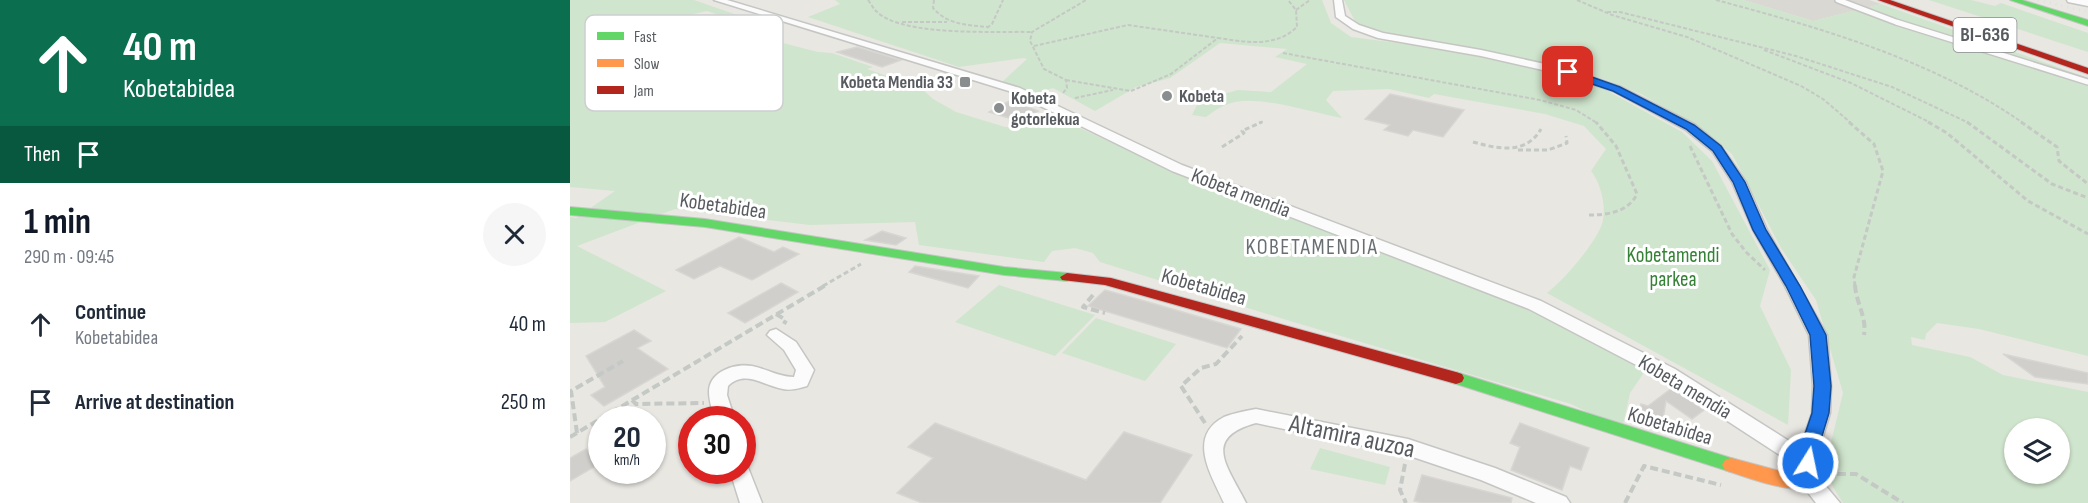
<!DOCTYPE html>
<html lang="en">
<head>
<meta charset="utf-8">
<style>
  :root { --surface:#fff; --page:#f6f6f7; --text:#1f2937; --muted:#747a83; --accent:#111827 }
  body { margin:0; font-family:"Sofia Sans Condensed",sans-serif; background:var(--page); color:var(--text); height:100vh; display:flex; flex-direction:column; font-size:22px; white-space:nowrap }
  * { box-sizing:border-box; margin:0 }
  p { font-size:20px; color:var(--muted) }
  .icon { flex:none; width:33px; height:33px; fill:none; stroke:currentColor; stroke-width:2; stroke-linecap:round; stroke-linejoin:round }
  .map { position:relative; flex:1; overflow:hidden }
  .sheet { display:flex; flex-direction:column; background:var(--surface); width:570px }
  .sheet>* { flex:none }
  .hud { background:#0b6e4f; color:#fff; overflow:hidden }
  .controls { position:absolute; left:1434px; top:418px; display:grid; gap:12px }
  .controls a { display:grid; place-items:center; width:66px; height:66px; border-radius:50%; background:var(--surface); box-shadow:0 2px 4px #0004; font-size:30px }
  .speed { position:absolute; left:18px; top:406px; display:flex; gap:12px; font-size:30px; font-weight:700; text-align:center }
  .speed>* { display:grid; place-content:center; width:78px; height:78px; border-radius:50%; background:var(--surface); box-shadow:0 2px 4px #0004; line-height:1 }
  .speed small { font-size:15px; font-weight:400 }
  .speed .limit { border:9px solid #d22; background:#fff; color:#111 }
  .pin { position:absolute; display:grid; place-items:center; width:51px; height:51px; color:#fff; margin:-26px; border-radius:12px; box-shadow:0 3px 9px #0006 }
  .me { position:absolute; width:66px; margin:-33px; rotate:10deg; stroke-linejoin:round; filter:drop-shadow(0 0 4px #0008) }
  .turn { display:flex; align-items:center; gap:21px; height:126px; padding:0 24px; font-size:27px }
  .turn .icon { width:78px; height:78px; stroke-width:2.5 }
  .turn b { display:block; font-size:42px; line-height:51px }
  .then { display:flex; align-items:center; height:57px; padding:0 24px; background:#0003; gap:12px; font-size:22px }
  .round { display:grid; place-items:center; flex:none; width:63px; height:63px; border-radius:32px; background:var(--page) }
  .summary { display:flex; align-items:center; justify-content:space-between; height:102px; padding:0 24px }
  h1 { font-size:36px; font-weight:700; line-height:45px; color:var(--accent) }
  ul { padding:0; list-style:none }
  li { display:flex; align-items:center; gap:18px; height:78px; padding:0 24px }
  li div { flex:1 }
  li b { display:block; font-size:22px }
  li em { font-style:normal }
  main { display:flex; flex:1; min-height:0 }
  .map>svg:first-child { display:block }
  .industrial { fill:#d9d8d3 }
  .green { fill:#d0e5cd; fill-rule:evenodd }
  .building { fill:#d0cfcc; stroke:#d8d6d2; stroke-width:1.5 }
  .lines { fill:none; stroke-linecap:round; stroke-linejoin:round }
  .lane-casing { stroke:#c5c5c4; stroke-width:8 }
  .street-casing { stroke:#c5c5c4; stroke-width:3 }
  .fast-casing { stroke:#c5c6c5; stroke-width:2 }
  .slow-casing { stroke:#c5c6c5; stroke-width:2 }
  .jam-casing { stroke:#c5c6c5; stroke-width:2 }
  .path-far2 { stroke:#c4c9c5; stroke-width:2; stroke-dasharray:4 2; stroke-linecap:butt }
  .path-far1 { stroke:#c4c9c5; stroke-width:3; stroke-dasharray:5 3; stroke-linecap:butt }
  .path { stroke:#c4c9c5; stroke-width:4; stroke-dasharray:8 4; stroke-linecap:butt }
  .lane { stroke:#fcfbfb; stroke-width:5 }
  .street { fill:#fcfbfb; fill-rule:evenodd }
  .fast { fill:#63d668; fill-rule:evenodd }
  .slow { fill:#ff974d; fill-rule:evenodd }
  .jam { fill:#b3261e; fill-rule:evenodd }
  .rail { stroke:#e1e1e0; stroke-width:3; stroke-dasharray:1 5; stroke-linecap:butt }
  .route { fill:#1a73e8; stroke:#114b97; stroke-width:1.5 }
  .poi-dot { fill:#8a8d8e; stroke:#fff; stroke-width:2 }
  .labels { text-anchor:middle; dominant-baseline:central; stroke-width:6; stroke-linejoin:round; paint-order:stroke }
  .far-poi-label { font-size:18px; font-weight:bold; fill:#585c60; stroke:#fff; text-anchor:start }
  .shield { fill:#fff; stroke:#8a8d90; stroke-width:1.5 }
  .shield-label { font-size:20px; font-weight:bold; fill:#585c60 }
  .street-label { font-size:21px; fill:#585c60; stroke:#fff }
  .park-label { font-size:21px; fill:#358236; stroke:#fff }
  .neighbourhood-label { font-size:22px; letter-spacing:1.5px; fill:#696e72; stroke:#fff }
  .near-street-label { font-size:26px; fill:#585c60; stroke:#fff }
  .key { fill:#fff; stroke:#cdcecf; stroke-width:1.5 }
  .key-label { font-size:16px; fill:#585c60 }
</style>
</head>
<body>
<main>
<section class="sheet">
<div class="hud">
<div class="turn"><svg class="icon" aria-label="ahead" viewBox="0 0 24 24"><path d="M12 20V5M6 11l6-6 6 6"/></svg><div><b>40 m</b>Kobetabidea</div></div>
<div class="then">Then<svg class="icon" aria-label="arrive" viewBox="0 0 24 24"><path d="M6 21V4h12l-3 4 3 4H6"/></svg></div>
</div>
<div class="summary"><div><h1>1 min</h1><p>290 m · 09:45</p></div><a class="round"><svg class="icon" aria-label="close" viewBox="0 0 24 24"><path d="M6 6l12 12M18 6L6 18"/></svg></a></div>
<ul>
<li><svg class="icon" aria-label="ahead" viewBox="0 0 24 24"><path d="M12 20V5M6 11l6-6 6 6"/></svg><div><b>Continue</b><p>Kobetabidea</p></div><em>40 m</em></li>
<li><svg class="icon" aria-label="arrive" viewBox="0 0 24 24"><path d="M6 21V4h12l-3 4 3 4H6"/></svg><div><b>Arrive at destination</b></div><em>250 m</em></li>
</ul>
</section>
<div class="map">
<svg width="1518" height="503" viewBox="0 0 1518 503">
  <rect width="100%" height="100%" fill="#e8e7e2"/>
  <path class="industrial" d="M1173,0H1299L1311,4L1243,21Z"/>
  <path class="green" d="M0,0H124L190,23L203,21L183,27L137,11L111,17L248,52L262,53L303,67L297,69L351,88L363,99L386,112L435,127L503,125L626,181L930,297L983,322L1075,371L1060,393L1052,429L1001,404L720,321L530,262L523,253L505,248L482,251L474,262L349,245L345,222L240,225L105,209L7,246L96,291L35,322L0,323V217L6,218L45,191L0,187Z
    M265,0H752L761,23L781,37L859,47L965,68L1025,84L1112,132L1142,161L1200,270L1190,306L1221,370L1218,425L977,293C994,280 1025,244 1032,224C1037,208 1031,183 1021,171L1036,149L1014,126L975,114L864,94L859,98L819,89L763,91L756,100L772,118C744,113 692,96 665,102C654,104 645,110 636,117L622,115L629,101L668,90L701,92L737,64L705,57L717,49L650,43L600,78L566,87L525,111L483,88L469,93L432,82L457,59L454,58L389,67L238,17L270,4Z
    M774,0H1173L1243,21L1311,4L1518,78V356L1409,329L1367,323L1356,334L1355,340L1341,337L1342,345L1400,357L1433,375L1518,392V503H1273L1263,487L1256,463L1273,393L1246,300L1211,248L1162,154L1122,123L1071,94L1040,81L1001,69L944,56L804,31L786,23ZM1444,429H1490V474H1444Z
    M1359,0H1401L1425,6L1431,3L1518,33V52Z
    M429,285L525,315L485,356L385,322Z
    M526,318L606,344L575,381L492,353Z
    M750,448L820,467L815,485L740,469Z"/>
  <path class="building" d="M287,47L331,60L312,67L267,52Z
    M820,94L894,110L873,137L843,130L838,136L814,130L820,125L795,119Z
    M441,100L468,111L449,121L419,112Z
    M312,231L336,238L326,245L295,240Z
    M169,237L204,252L213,247L229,254L182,280L150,266L124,279L106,270Z
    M345,266L409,276L398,288L339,272Z
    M211,283L228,292L175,323L158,313Z
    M535,290L578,302L671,329L657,348L518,306Z
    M64,330L81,341L67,348L98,369L34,406L21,395L35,387L16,356Z
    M1433,354L1518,373V384L1465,377Z
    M1102,388L1134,410L1122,419L1096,401L1091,431L1067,424L1071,404L1078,406Z
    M365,423L516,480L554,432L622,455L590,503H352L327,493L363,458L338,447Z
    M950,423L1019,448L1011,470L1000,466L992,490L941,470L950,447L940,443Z
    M16,449L29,464L0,481V458Z
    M852,475L942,498L941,503H853L844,501Z"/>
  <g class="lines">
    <defs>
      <path id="lane" d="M1268,0L1326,22L1518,82"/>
      <path id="street" d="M144,0H157L450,88L612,165L971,301L1105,369L1230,448L1242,413L1243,386L1239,335L1215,286L1183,230L1162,182L1142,151L1116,130L1043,91L995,75L911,56L808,38L783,29L766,17L764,0H772L775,16L789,25L813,33L911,50L998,69L1051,87L1124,124L1151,146L1176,182L1197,230L1257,335L1261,386L1260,413L1250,446L1248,463L1250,479L1270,503H1246L1230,482L1228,467L1093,379L959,309L602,171L442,92Z
        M1497,0H1518V6L1498,2Z
        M206,329L226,342L244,370L237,386C229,388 222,391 213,389C194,386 175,369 158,386L157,395L165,420H145C143,411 139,402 139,392C139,371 165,363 182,366C197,369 209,377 224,377L226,370L214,350L197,335L200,331Z
        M686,409L838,439L925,468L996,497L1000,503H966L911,480L837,455L686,423C631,438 658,467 676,503H654C642,476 616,437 654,417C664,413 676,411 686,409Z
        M172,464L177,465L192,503H170L160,471H172Z"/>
      <path id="fast" d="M1440,0H1452L1518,20V26Z
        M0,207L135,219L434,267L497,273L504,277L497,281L434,275L135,227L0,215Z
        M886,372L1161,458L1167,460L1170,465L1167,470L1161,472L880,382L878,378L880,374Z"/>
      <path id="slow" d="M1161,458L1206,470L1247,477L1249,482L1247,487C1223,495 1178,478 1155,470L1152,465L1155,460Z"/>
      <path id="jam" d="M1308,0H1320L1518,68V74Z
        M497,273L541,278L886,372L892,374L894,378L892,382L886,384L535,285L492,280L490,277Z"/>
    </defs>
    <use href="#lane" class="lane-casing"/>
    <use href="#street" class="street-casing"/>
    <use href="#fast" class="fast-casing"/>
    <use href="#slow" class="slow-casing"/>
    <use href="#jam" class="jam-casing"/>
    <path class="path-far2" d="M298,0C301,4 303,8 306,11C331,37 426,31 462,32
      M364,0L363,8C378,25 397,25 418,27
      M1007,0L1042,15L1117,37L1231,86L1253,99L1281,123
      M1146,0C1251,28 1363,60 1453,123
      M726,10L740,0
      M1037,12H1050L1226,56L1322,87L1399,123
      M332,22H377
      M417,28L422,24L433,0
      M464,46L558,25L648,38
      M1194,50L1281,83L1361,123
      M713,53L970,100L1006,110L1027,123
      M496,80L561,91L601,74L648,38C676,42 705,48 727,27L726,10L718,0
      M493,93L497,88L496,80L474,69L460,41L462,32L516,0
      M505,98L543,90
      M689,123L694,121"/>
    <path class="path-far1" d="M1279,122L1304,144L1313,171L1284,277L1285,286
      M1358,122L1377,133L1458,201L1518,234
      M1397,122L1482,184L1518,198
      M1451,122L1487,147L1489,161L1518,184
      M903,142C928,149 956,155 971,129
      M1120,146L1162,234L1176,252L1195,270
      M652,147L674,133L672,131L692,122
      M948,150H978L997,143L996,136
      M1019,215C1038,215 1058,212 1067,194L1046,146L1026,122
      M253,286L291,264"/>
    <path class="path" d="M1285,285C1286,303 1297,317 1294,335
      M523,295L513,307L535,313
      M206,314L216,320L214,324
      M62,400L66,404L134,403
      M635,423L611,386L631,368L646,364L672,336
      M7,433L1,391L53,361
      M0,437L256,285
      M1258,454L1262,455L1268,474H1286L1333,503
      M835,464L830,490L836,503
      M1055,503L1074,466L1151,485"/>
    <use href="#lane" class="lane"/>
    <use href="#street" class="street"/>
    <use href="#fast" class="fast"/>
    <use href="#slow" class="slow"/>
    <use href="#jam" class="jam"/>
    <path class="rail" d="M1468,0L1518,12"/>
  </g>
  <path class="route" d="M995,70H1002L1050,87L1124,125L1151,146L1175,182L1196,230L1230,286L1256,335L1261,386L1259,413L1249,446L1245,469L1238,471L1232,469L1229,463L1231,446L1242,413L1244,386L1240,335L1216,286L1183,230L1163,182L1143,151L1116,129L1043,91L995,75Z"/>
  <g class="poi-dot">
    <rect x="389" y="76" width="12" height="12" rx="3"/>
    <circle cx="597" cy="96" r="6"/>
    <circle cx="429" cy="108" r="6"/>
  </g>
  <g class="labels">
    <g class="far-poi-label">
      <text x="383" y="82" text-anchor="end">Kobeta Mendia 33</text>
      <text x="609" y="96">Kobeta</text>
      <text x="441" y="98">Kobeta<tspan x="441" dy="21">gotorlekua</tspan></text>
    </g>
    <rect class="shield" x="1383.5" y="18" width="63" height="34" rx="4.5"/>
    <g class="shield-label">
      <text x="1415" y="35">BI-636</text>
    </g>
    <g class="street-label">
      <text transform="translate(671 193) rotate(21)">Kobeta mendia</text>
      <text transform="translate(153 206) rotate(8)">Kobetabidea</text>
      <text transform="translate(634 287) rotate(16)">Kobetabidea</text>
      <text transform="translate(1115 387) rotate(31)">Kobeta mendia</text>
      <text transform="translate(1100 426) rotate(17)">Kobetabidea</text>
    </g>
    <g class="park-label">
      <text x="1103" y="255">Kobetamendi<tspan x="1103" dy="24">parkea</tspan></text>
    </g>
    <g class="neighbourhood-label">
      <text x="742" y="247">KOBETAMENDIA</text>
    </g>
    <g class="near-street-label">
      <text transform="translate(782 437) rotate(12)">Altamira auzoa</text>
    </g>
  </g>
  <rect x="15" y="15" width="198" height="96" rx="9" class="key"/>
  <rect x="27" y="32" width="27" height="8" fill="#63d668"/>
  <rect x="27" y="59" width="27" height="8" fill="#ff974d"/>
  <rect x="27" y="86" width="27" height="8" fill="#b3261e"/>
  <g class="key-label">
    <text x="64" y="42">Fast</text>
    <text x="64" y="69">Slow</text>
    <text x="64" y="96">Jam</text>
  </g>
</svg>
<div class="controls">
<a><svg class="icon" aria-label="layers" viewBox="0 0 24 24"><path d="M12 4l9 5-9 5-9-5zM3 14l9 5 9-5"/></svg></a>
</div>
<div class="speed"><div>20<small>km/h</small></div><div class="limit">30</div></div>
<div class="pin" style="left:998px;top:72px;background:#d93025"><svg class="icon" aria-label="arrive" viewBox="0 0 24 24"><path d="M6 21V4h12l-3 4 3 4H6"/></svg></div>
<svg class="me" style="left:1238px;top:463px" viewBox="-20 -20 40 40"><circle r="17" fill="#1a73e8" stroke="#fff" stroke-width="3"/><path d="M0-11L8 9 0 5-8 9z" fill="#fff"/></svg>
</div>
</main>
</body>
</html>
